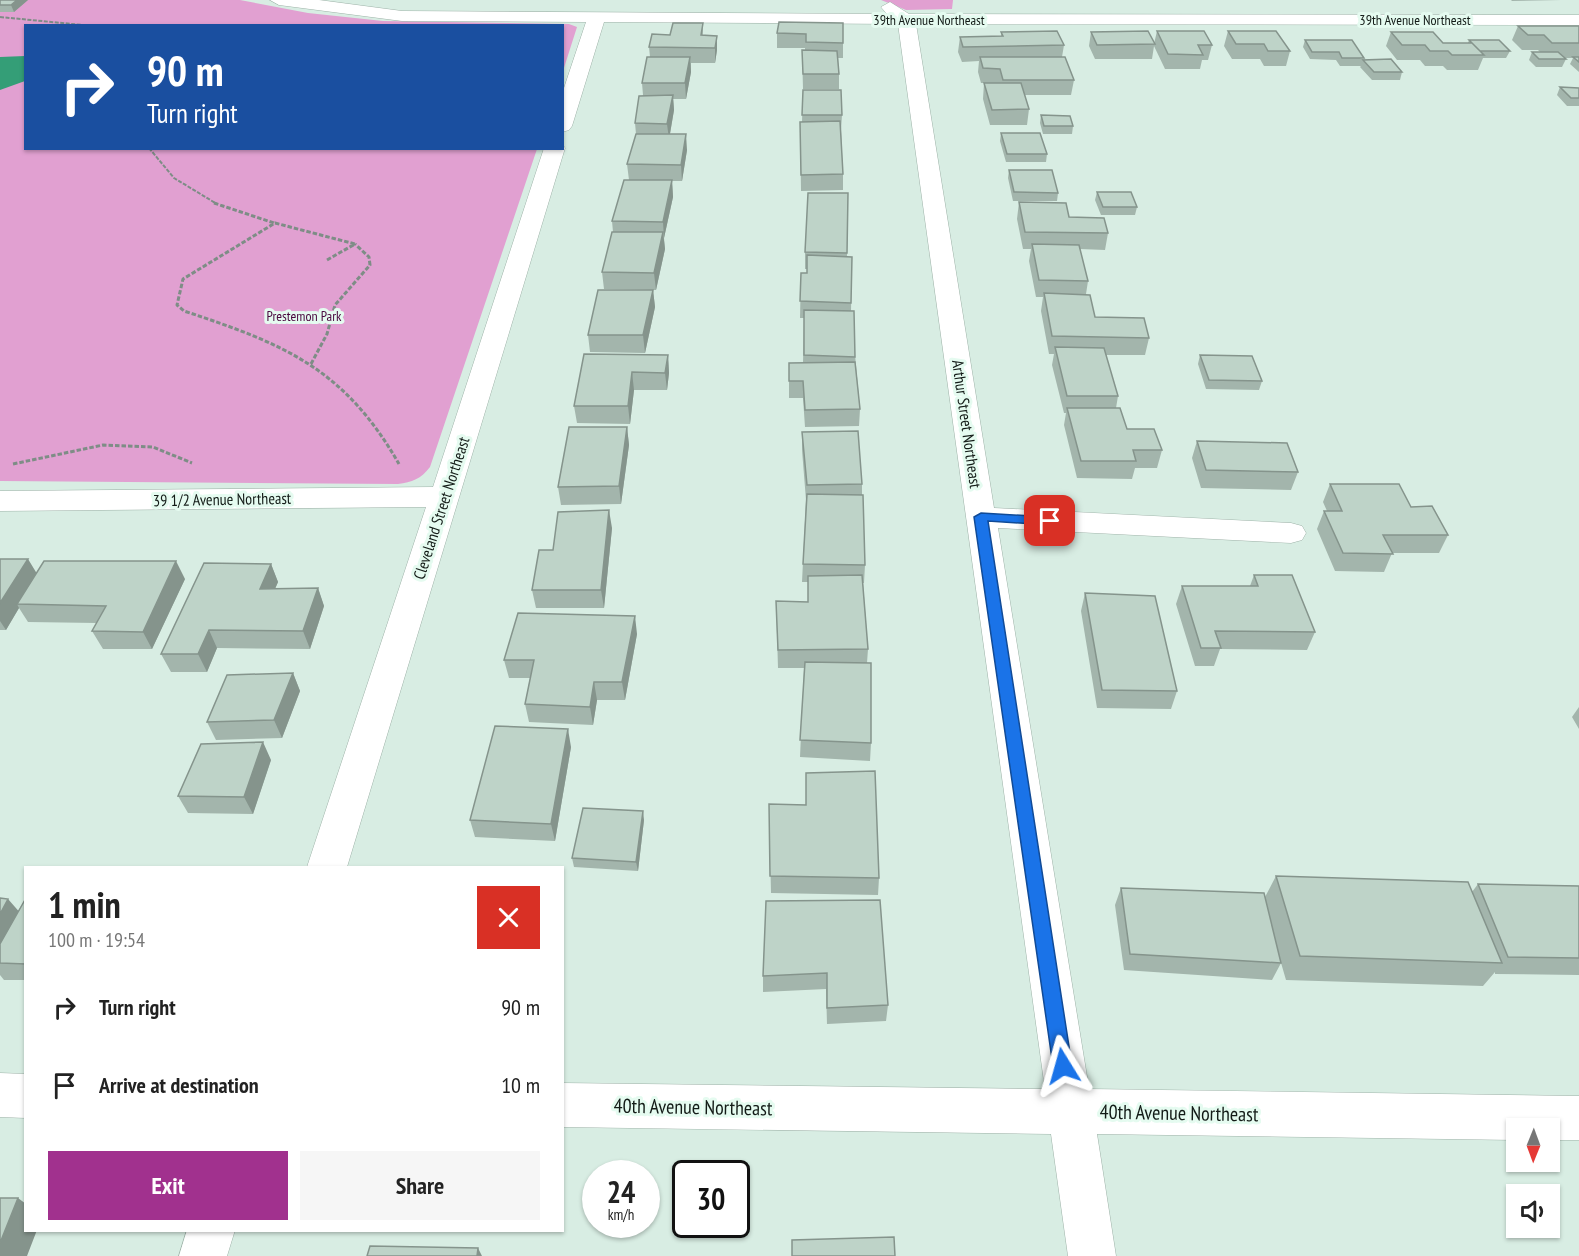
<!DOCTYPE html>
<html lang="en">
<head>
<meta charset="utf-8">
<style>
  :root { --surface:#fff; --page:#f6f6f6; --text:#222; --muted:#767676; --accent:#a1318e }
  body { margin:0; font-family:"PT Sans Narrow",sans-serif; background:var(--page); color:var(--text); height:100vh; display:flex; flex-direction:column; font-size:22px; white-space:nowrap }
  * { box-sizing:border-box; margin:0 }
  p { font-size:20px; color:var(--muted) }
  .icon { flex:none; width:33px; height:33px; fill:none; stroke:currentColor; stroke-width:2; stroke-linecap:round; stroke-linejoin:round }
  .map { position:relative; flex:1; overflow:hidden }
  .side { position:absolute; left:24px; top:866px; width:540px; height:366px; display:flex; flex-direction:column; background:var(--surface); border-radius:0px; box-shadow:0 2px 4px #0004 }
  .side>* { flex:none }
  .hud { position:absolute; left:24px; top:24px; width:540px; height:126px; border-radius:0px; box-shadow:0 2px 4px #0004; background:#1a4fa0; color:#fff; overflow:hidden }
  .needle { width:39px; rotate:181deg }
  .buttons { position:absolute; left:1506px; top:1118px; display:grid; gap:12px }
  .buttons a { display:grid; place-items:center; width:54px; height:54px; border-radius:0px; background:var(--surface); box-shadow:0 2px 4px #0004; font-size:30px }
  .speed { position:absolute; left:582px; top:1160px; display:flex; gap:12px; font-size:30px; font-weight:700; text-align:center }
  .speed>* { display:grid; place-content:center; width:78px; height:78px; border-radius:50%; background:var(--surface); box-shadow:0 2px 4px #0004; line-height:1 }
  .speed small { font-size:15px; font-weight:400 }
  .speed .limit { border:3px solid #111; border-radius:9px; background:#fff; color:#111 }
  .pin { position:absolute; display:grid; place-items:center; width:51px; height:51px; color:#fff; margin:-26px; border-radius:12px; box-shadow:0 3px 9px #0006 }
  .me { position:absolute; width:66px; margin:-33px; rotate:352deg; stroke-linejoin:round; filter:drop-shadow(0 0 4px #0008) }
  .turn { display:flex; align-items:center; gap:21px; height:126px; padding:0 24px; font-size:27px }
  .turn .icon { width:78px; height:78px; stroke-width:2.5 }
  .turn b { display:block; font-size:42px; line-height:51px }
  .round { display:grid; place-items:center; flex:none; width:63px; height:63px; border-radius:0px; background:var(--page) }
  .head { display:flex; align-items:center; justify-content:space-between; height:102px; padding:0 24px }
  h1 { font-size:36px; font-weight:600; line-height:45px }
  .action { display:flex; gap:12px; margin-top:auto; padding:12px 24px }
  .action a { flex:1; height:69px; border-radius:0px; background:var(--accent); color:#fff; font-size:24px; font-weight:600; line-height:69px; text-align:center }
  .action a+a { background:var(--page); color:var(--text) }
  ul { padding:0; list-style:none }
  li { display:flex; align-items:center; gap:18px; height:78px; padding:0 24px }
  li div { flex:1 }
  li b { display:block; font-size:22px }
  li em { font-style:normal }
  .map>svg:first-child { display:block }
  .green { fill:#e1a0d1 }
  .water { fill:#349e77 }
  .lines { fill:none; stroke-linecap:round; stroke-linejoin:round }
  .minor-casing { stroke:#9eb2a8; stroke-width:1 }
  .path-far1 { stroke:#7e8d86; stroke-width:2; stroke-dasharray:4 1.5; stroke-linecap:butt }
  .path { stroke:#7e8d86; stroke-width:3; stroke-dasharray:4.5 2; stroke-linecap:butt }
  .minor { fill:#fff; fill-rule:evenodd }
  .wall { fill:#a3b5ac }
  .shaded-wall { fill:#85948c }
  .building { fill:#bed3c8; stroke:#85948c; stroke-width:1.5 }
  .route { fill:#1a73e8; stroke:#114b97; stroke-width:1.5 }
  .labels { text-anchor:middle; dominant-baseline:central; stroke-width:6; stroke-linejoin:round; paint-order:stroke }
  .far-street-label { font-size:14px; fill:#131b17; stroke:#e5fbf0 }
  .far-park-label { font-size:14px; fill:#49063e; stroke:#e5fbf0 }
  .street-label { font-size:16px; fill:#131b17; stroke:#e5fbf0 }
  .near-street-label { font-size:20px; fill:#131b17; stroke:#e5fbf0 }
</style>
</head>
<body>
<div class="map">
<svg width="1579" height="1256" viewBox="0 0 1579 1256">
  <rect width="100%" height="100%" fill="#d8ede3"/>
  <path class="green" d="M0,0H240L308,13L383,21L569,24L577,27L563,71L562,26H26V148L537,149L430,467C421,479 412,482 398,484L0,481Z
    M881,0H953L952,9L906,10Z"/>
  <path class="water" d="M25,56V81L0,90V57Z"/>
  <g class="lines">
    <defs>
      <path id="minor" d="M270,0H319L402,11L887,14L881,7L890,2L909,14L1579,15V25L916,24L994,508L1291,523L1302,526L1306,533L1302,540L1291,543L998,528L1089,1089L1579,1096V1140H1550V1128H1516V1140L1097,1134L1116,1256H1068L1051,1134L562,1127V1083L1045,1089L898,24L604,22L572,126L569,130L562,132V94L586,22L402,21L279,5Z
        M562,144L565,148L347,867H307L426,507L0,511V491L433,487L544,148H562Z
        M0,1073L26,1074V1118L0,1117Z
        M187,1230H235L227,1256H179Z"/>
    </defs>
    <use href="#minor" class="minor-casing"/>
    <path class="path-far1" d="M0,17L93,26
      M149,148L174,178L217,204"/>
    <path class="path" d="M214,203L274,223
      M327,260L355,244L275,223L183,279L177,305L184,311C284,344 344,368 399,464
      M311,364L327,334L335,305L370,265L369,257L355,244
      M13,464L103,445L153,447L192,463"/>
    <use href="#minor" class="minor"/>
  </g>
  <path class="wall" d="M0,0H28L14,12H0Z
    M1511,0H1561L1512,1Z
    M779,22L843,43V58H838L839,74V89H803L802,50H805V48H777V33Z
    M703,23V35L717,50L715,63H691V72L686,99H673L674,110L670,134L687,150L682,181H672L673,197L664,238L665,249L656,290L604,289L602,272L613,232L612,221L629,180L627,164L636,134L635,123L643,95L642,83L650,57L649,47L670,35Z
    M1518,26H1579V72L1570,64L1573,58H1564L1566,59L1562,67H1536L1529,60L1532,52H1540L1538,50H1522L1512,40Z
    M1157,31L1212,45L1208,60H1202L1200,69H1165L1154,46L1152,59H1095L1089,46L1091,32L1154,44Z
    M1228,31L1290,51L1286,66H1264L1260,59H1232L1224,46Z
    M1001,32L1064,45L1062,57L1074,80L1071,95H1025L1029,109L1027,125H990L983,99L984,83H981L978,72L979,61L962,62L958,52L960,37L1001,36Z
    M1391,32L1443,43H1468L1469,40L1510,51L1506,58H1483L1478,70H1447L1443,66H1425L1420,60H1397L1386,46Z
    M1305,40L1402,72L1400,80H1372L1360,67L1361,66H1340L1336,60L1310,59L1303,47Z
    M1560,87L1579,88V106H1567L1557,95Z
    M803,90L842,115L841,130L843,174V190L801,191L800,122H802Z
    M1041,115L1073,126L1072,134H1043L1040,123Z
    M1001,133L1047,154L1046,162H1006L1000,141Z
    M1009,170L1058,193L1057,201H1013L1008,178Z
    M1097,192L1137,207L1135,215H1101L1095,200Z
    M848,193L847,257H852L851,311L860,409L859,426L805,427L803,398H789V363H803L804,318H800L801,273H807V269H805V252Z
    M1019,202L1069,217L1108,233L1105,250L1080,249L1088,281L1086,294L1095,317L1149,338L1145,355H1106L1118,396L1116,408L1127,429L1162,450L1157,468H1135L1132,479L1077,478L1064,425L1066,413H1064L1052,365L1054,354H1049L1041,311L1043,297H1036L1029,261L1031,249H1023L1017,219Z
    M653,290L655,307L645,353L590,352L588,335Z
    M584,354L668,355L669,373L667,390H634L630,424L577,423L574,406Z
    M1200,355L1262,381L1259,390L1206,389L1198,364Z
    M627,427L629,445L621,504L561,505L558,487Z
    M802,432L862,484V494L865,565L864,583H863L868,649L867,663L871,743L870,761L800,757L804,668H778L776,601L808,602V582H802L806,500L802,450Z
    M1197,441L1298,472L1291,490L1201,488L1192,458Z
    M1330,484L1411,507L1448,535L1439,553H1392L1384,572L1335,571L1317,529L1324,511H1327L1323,502Z
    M612,528L604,608H536L532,590Z
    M0,559L36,574L185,579L152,649H103L92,631L97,623L28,622L19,608L6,630H0Z
    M271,564L278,582L275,589L318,588L324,606L310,649L217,648L207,672H171L161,654Z
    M1254,575L1315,632L1307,650L1220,649L1214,666H1195L1176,604L1182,586H1250Z
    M1085,593L1177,691L1171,709L1097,708L1081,611Z
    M637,634L625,700H597L593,725L529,722L525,704L530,678H509L504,660Z
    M293,673L300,691L282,738L216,740L207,722Z
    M1579,707V729L1572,717Z
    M571,747L555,841L475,837L470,820Z
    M271,760L253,814L188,813L178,796Z
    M769,804L806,805L879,878L878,895L771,893Z
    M644,820L638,871L574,867L572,858Z
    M1276,876L1472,892L1478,884L1579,886V975L1495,974V972L1483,986L1286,980L1277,949L1281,963L1272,980L1124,970L1115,905L1121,888L1265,897Z
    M0,898L18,911L26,898V980H4L0,975Z
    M766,901L888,1005L886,1021L827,1024L826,989L763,992V976Z"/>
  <path class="shaded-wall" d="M17,0H28L14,12L11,5Z
    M717,36V50L715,63V48Z
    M690,57L691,72L686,99L685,83Z
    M673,95L674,110L669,139L667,124Z
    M686,134L687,150L682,181L681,165Z
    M672,180L673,197L664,238L663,222Z
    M663,232L665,249L656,290L654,273Z
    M653,290L655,307L645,353L643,335Z
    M668,355L669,373L667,390L665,373Z
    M632,372L634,390L630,424L628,406Z
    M627,427L629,445L621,504L619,486Z
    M609,510L612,528L604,608L601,590Z
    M28,559L39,577L17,604L19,608L6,630L0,621V603Z
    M176,561L185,579L152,649L143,632Z
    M271,564L278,582L267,607L260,589Z
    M318,588L324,606L310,649L303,631Z
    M635,616L637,634L625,700L622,682Z
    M209,630L217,648L207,672L198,654Z
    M293,673L300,691L282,738L274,720Z
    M594,682L597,700L593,725L590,707Z
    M568,729L571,747L555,841L551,824Z
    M263,742L271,760L253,814L244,797Z
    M643,811L644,820L638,871L636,862Z
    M8,899L22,915L0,959V914Z
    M18,1198L26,1204V1230H37L27,1256H0V1243Z
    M478,1248L482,1256H477Z"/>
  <path class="building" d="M0,0H17L11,5H0Z
    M779,22L843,23V43L806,42V34L777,33Z
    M673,23H703L701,35L717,36L715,48L649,47L652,34L670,35Z
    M1518,26H1579V43H1552L1544,35H1528Z
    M1057,31L1064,45L963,47L960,37L1003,36L1001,32Z
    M1148,31L1155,44L1097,45L1091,32Z
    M1157,31H1204L1212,45H1198L1203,55L1168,54Z
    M1228,31H1276L1290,51H1268L1264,44H1236Z
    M1391,32H1433L1443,43H1472L1484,55H1452L1448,51H1430L1425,45H1402Z
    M1305,40H1352L1364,58H1342L1339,52H1312Z
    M1469,40H1499L1510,51H1480Z
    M802,50L837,51L839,74H803Z
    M1532,52H1558L1566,59H1539Z
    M647,57H690L685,83H642Z
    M980,57H1065L1074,80H1003L1000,69L983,68Z
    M1573,57H1579V62Z
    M1391,59L1402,72H1374L1363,60Z
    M984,83H1021L1029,109L992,110Z
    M1560,87L1579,88V98H1571Z
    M803,90H841L842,115H802Z
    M673,95L667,124L635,123L639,96Z
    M1041,115L1070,116L1073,126H1044Z
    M840,121L843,174L801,175L800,122Z
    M1001,133H1040L1047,154H1007Z
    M636,134H686L681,165L627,164Z
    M1009,170H1052L1058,193L1014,192Z
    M624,180H672L663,222L612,221Z
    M1097,192H1131L1137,207H1103Z
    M808,193H848L847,253L805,252Z
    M1019,202L1066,203L1069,217L1104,218L1108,233L1025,232Z
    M612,232H663L654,273L602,272Z
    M1032,244L1079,245L1088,281L1039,280Z
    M807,255L852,257L851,303L800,301L801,273H807Z
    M598,290H653L643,335H588Z
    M1044,293L1090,295L1095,317L1144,318L1149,338L1052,336Z
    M804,310L854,311L855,357L804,355Z
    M1055,347L1104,348L1118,396H1067Z
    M584,354L668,355L665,373L632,372L628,406H574Z
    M1200,355L1252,356L1262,381L1209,380Z
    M855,362L860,409L805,410L803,381H789V363Z
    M1067,408H1120L1127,429H1154L1162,450H1133L1136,461H1081Z
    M569,427H627L619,486L558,487Z
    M858,431L862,484L807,485L802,432Z
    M1197,441L1287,443L1298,472L1206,470Z
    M1330,484H1399L1411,507L1432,506L1448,535H1383L1393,554L1343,553L1324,511H1342Z
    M807,494L863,495L865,565L803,564Z
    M609,510L601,590H532L539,550H553L558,512Z
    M0,559H28L0,603Z
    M44,561H176L143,632L92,631L106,606L17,604Z
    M204,563L271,564L260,589L318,588L303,631L209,630L198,654H161Z
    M862,575L868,649L778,650L776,601L808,602V576Z
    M1254,575H1292L1315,632L1215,631L1221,648H1201L1182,586H1258Z
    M1085,593L1155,596L1177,691L1102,690Z
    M518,613L635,616L622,682H594L590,707L525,704L534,660H504Z
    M805,662L871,663V743L800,740Z
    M293,673L274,720L207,722L227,675Z
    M495,726L568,729L551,824L470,820Z
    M263,742L244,797L178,796L201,744Z
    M875,771L879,878L770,876L769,804L806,805V773Z
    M583,808L643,811L636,862L572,858Z
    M1276,876L1468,882L1502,963L1300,956Z
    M1478,884L1579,886V958L1508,957Z
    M1121,888L1264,893L1281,963L1130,954Z
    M0,898L8,899L0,914Z
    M26,898V964L0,963V944Z
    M880,900L888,1005L827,1008V973L763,976L766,901Z
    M0,1198H18L0,1243Z
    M894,1237L895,1256H792V1240Z
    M370,1246L478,1248L477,1256H367Z"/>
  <path class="route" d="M981,513L1050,517L1056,521L1050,525L988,521L1072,1066L1069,1072L1063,1075L1056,1072L1053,1066L974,517Z"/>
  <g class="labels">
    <g class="far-street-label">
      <text x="929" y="20">39th Avenue Northeast</text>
      <text x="1415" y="20">39th Avenue Northeast</text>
    </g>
    <g class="far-park-label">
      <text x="304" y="316">Prestemon Park</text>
    </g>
    <g class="street-label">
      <text transform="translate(967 424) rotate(82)">Arthur Street Northeast</text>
      <text transform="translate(222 499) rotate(-1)">39 1/2 Avenue Northeast</text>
      <text transform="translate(441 508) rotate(-72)">Cleveland Street Northeast</text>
    </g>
    <g class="near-street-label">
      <text transform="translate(693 1107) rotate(1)">40th Avenue Northeast</text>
      <text transform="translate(1179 1113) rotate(1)">40th Avenue Northeast</text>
    </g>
  </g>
</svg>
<div class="buttons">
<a><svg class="needle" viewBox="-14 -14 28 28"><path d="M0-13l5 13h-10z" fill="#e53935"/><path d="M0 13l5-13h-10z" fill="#767676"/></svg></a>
<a><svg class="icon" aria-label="sound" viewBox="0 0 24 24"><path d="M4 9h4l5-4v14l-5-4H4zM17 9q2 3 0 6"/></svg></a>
</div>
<div class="speed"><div>24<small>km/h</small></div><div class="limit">30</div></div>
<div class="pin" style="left:1050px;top:521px;background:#d93025"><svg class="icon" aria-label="arrive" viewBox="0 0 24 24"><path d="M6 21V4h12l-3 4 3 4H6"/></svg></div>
<svg class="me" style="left:1063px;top:1066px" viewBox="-20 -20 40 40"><path d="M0-17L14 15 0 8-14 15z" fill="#1a73e8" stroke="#fff" stroke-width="4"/></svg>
<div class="hud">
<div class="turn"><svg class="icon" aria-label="right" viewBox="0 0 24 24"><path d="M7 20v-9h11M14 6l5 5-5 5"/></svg><div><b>90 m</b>Turn right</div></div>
</div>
<section class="side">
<div class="head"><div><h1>1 min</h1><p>100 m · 19:54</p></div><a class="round" style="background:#d93025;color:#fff"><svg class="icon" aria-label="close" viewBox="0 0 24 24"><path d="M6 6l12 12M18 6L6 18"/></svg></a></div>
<ul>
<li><svg class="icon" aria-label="right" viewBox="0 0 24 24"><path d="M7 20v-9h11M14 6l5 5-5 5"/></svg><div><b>Turn right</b></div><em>90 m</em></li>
<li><svg class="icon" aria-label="arrive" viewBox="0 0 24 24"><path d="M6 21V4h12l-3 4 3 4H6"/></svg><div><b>Arrive at destination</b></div><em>10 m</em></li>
</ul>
<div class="action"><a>Exit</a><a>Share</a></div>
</section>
</div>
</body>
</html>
